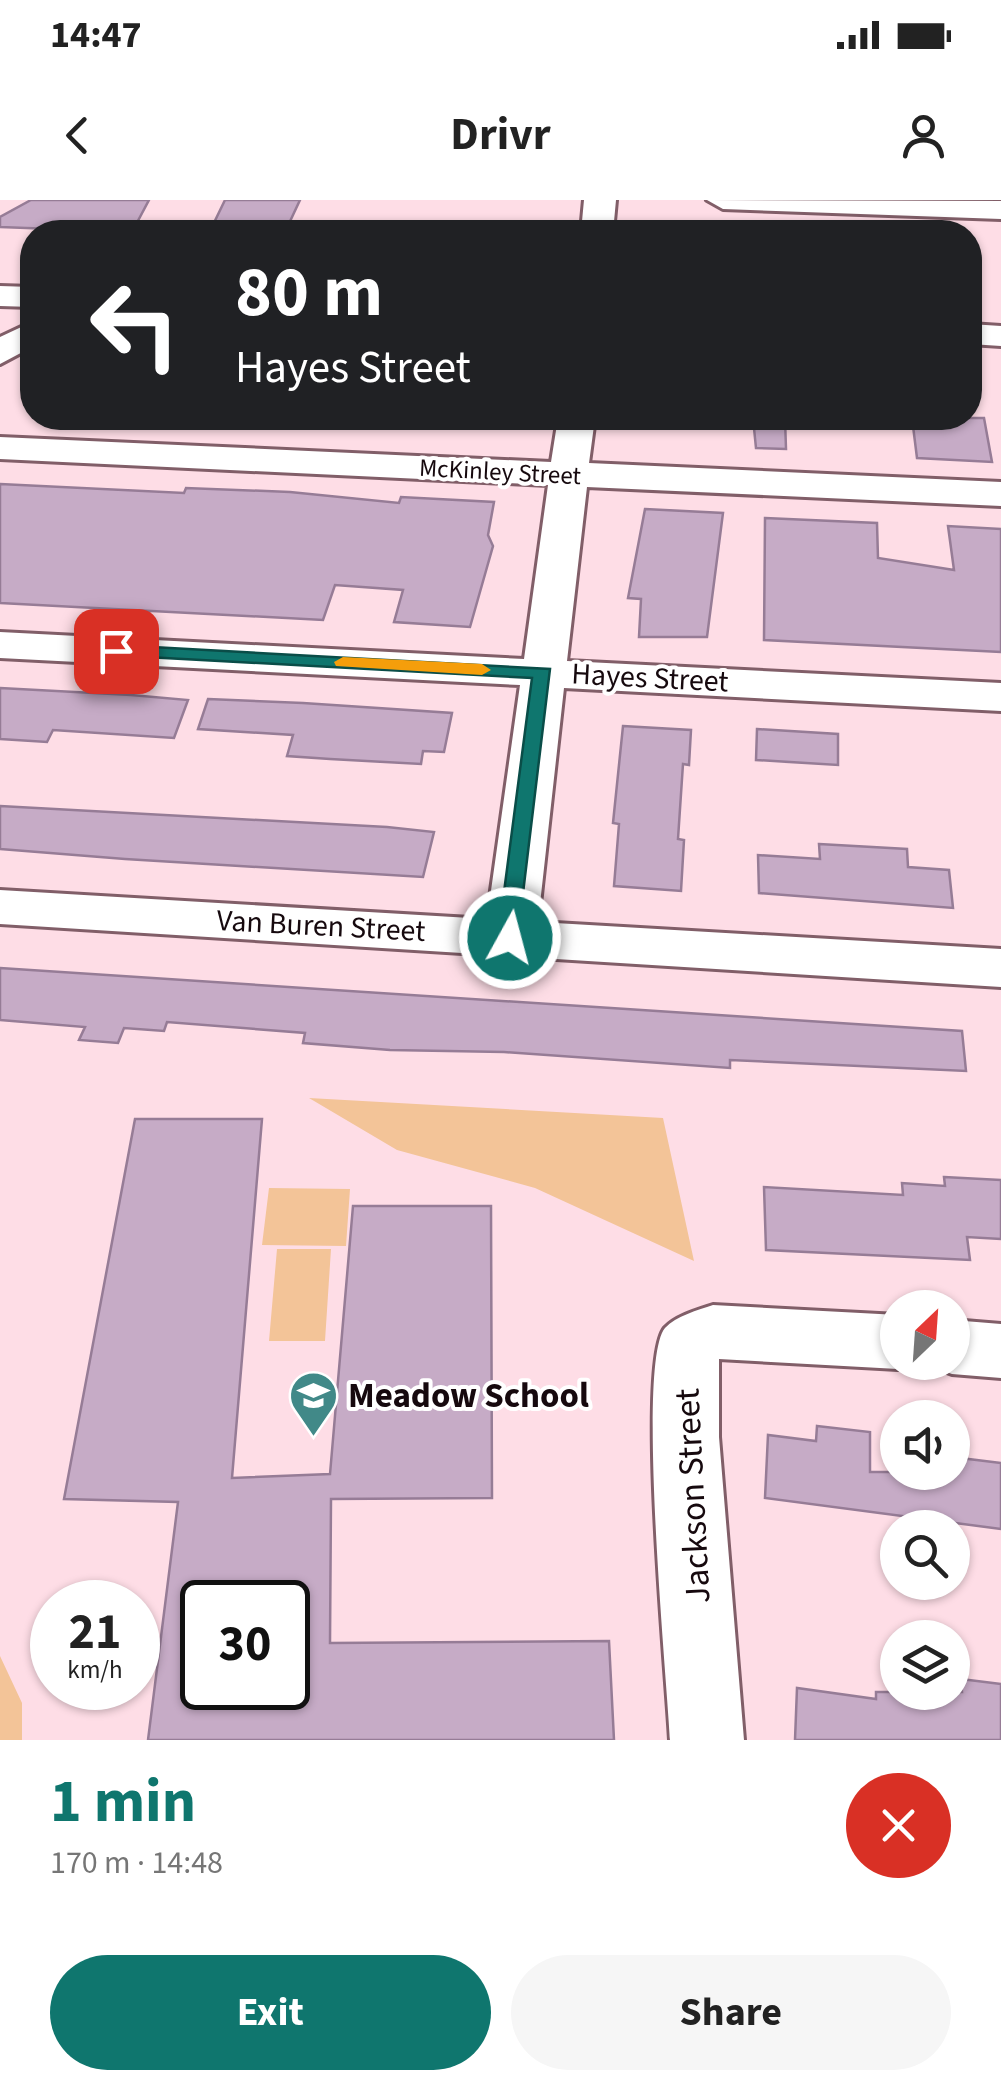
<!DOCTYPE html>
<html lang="en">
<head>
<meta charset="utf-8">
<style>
  :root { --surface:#fff; --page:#f6f6f6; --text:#222; --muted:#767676; --accent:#0f766e }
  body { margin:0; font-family:"Source Sans 3",sans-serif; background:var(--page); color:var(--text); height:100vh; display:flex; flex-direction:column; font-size:38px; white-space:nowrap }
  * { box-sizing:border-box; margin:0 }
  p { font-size:32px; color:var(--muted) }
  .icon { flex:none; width:55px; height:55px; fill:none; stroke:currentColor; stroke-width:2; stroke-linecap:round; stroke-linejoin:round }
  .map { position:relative; height:1540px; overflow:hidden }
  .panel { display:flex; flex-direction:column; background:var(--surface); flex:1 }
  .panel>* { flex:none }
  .banner { position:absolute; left:20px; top:20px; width:962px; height:210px; border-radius:40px; box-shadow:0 2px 8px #0004; background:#202124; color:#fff; overflow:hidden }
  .needle { width:65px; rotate:25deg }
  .fabs { position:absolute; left:880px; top:1090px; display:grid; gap:20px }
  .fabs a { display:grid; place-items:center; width:90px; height:90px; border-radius:50%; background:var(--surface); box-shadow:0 2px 8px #0004; font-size:50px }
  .speed { position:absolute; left:30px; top:1380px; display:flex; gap:20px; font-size:50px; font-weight:700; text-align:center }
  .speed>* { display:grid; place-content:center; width:130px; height:130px; border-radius:50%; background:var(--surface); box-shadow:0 2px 8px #0004; line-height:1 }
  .speed small { font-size:25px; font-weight:400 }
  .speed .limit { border:5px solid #111; border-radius:15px; background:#fff; color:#111 }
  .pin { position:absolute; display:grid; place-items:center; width:85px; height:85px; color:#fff; margin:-42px; border-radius:20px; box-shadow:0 5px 15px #0006 }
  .me { position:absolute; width:110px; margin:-55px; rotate:7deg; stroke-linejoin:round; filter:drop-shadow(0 0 8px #0008) }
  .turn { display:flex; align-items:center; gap:35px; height:210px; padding:0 50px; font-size:45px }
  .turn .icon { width:130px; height:130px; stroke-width:2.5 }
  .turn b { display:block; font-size:70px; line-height:85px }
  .round { display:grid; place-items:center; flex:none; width:105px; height:105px; border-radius:52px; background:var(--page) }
  .overview { display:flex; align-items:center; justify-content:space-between; height:170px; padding:0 50px }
  h1 { font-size:60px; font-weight:700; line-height:75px; color:var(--accent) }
  .cta { display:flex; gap:20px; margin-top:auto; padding:20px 50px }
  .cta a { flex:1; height:115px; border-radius:60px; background:var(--accent); color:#fff; font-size:40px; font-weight:700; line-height:115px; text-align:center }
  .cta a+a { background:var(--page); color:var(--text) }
  .status { display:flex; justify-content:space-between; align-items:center; height:70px; padding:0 50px; background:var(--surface); direction:ltr }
  .status svg { height:28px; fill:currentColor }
  header { display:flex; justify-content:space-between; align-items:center; height:130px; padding:0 50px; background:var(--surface); font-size:45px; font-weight:700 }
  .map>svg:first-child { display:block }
  .green { fill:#f3c498 }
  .building { fill:#c6abc6; stroke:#967c96; stroke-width:2.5; fill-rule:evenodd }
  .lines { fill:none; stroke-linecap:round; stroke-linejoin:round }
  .minor-casing { stroke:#815e68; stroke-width:6 }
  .minor { fill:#fff; fill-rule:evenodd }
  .route { fill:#0f766e; stroke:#0a4d48; stroke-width:2.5 }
  .slow { fill:#f59e0b }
  .labels { text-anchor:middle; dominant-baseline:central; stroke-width:8; stroke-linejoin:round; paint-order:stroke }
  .far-street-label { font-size:25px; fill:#16090e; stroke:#fff }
  .street-label { font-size:30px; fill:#16090e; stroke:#fff }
  .near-poi-label { font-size:35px; font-weight:bold; fill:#16090e; stroke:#fff; text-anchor:start }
  .near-street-label { font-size:35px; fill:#16090e; stroke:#fff }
</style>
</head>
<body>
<div class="status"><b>14:47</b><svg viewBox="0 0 49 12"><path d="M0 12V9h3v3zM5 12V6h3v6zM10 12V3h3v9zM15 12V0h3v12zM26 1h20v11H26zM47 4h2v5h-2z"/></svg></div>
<header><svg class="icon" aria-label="back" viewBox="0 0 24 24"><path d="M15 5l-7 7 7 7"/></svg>Drivr<svg class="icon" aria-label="person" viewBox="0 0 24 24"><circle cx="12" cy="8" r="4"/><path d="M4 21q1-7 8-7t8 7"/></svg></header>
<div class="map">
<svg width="1001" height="1540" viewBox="0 0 1001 1540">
  <rect width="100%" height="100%" fill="#fedde6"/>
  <path class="green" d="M309,898L663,918L694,1061L535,988L397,950Z
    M269,988L350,989L346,1046L262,1045Z
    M277,1049H331L325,1141H269Z
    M0,1456L22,1503V1540H0Z"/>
  <path class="building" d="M31,0H149L132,32L0,27V17Z
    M225,0H300L285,32L210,31Z
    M753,218H785L786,249L756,248Z
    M949,218H984L992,262L917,258L913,226L950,228Z
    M0,284L184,293L186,288L290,292L399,303L401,297L494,302L488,335L493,346L470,427L394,422L403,390L335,385L323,420L0,403Z
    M645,309L723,313L707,437H639L641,399L628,398Z
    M765,318L877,323L878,358L954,370L948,326L1001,329V452L764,440Z
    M0,488L131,495L188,500L174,538L53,530L47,542L0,539Z
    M208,499L303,503L452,513L444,552L423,551L421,564L330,559L287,556L293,535L198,529Z
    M623,526L691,530L689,565L683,564L678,639L684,640L681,691L614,686L619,624L613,623Z
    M757,529L838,534V565L756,560Z
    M0,606L387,627L434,632L423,677L125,659L0,649Z
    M819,644L907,649L908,667L949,670L953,708L759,693L758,655L820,659Z
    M0,768L962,831L966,871L730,860V868L504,852L390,850L303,843L305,833L167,822L164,831L124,828L118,843L79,840L85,827L0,820Z
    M135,919H262L232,1278L330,1274L353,1006H491L492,1298L331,1299L330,1443L609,1441L614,1540H148L178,1302L64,1299ZM202,1402H288V1488H202Z
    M944,977L1001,980V1039L967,1037L970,1060L766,1050L764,987L903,995L902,983L945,986Z
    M817,1226L870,1232V1272H952V1257L1001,1263V1329L765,1298L768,1235L816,1241Z
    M961,1479L1001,1484V1540H795L797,1488L876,1499V1492H962Z"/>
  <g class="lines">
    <defs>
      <path id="minor" d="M584,0H616L613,32H581Z
        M707,0L1001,1V19L723,9Z
        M0,86L32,87V107L0,106Z
        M32,122V147L0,164V137Z
        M970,124L1001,126V146L970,144Z
        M558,218H595L589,263L1001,282V306L587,287L567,461L1001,483V511L564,488L538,722L1001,749V787L0,724V690L487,719L520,485L0,458V432L524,459L548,285L0,259V237L551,262Z
        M713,1105L898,1115V1162H915L898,1169L719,1159V1237L744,1540H670C667,1478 636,1162 665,1128C676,1116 698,1110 713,1105Z
        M952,1120L1001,1124V1178L952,1174L930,1166L928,1162H952Z"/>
    </defs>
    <use href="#minor" class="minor-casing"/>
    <use href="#minor" class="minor"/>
  </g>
  <path class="route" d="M116,445L550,469L517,743L510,745L498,738L532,478L110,455V447Z"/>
  <path class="slow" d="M343,457L482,464L491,470L482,475L336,466L334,462Z"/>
  <defs>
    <symbol id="school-pin" viewBox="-11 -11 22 30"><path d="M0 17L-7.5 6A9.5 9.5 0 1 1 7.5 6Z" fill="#418988" stroke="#fff"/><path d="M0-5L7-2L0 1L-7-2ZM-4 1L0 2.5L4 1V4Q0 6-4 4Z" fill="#fff"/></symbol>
  </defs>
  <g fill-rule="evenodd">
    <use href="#school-pin" x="286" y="1168" width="55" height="75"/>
  </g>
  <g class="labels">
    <g class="far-street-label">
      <text transform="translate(500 272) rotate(3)">McKinley Street</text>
    </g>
    <g class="street-label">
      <text transform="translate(650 478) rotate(3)">Hayes Street</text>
      <text transform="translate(321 726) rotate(3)">Van Buren Street</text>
    </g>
    <g class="near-poi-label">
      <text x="348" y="1196">Meadow School</text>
    </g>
    <g class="near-street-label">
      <text transform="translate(693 1296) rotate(-93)">Jackson Street</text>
    </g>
  </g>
</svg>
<div class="fabs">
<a><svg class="needle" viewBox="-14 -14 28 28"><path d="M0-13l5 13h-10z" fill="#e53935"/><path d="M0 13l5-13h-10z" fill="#767676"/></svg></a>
<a><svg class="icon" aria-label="sound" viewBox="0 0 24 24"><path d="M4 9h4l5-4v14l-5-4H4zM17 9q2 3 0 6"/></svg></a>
<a><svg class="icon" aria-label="search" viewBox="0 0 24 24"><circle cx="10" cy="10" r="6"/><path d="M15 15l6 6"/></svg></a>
<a><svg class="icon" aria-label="layers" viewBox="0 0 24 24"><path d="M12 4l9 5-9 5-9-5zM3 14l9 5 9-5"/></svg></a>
</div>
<div class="speed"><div>21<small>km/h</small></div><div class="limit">30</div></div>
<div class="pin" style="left:116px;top:451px;background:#d93025"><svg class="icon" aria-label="arrive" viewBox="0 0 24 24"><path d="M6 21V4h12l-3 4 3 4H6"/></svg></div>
<svg class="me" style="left:510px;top:738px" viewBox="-20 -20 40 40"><circle r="17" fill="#0f766e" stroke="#fff" stroke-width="3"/><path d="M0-11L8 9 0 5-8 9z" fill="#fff"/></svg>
<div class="banner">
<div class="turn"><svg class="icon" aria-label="left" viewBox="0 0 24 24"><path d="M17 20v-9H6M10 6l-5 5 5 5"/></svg><div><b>80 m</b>Hayes Street</div></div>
</div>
</div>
<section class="panel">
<div class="overview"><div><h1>1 min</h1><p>170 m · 14:48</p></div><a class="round" style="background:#d93025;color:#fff"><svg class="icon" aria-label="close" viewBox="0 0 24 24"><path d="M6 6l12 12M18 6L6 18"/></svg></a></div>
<div class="cta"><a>Exit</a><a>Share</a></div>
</section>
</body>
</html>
